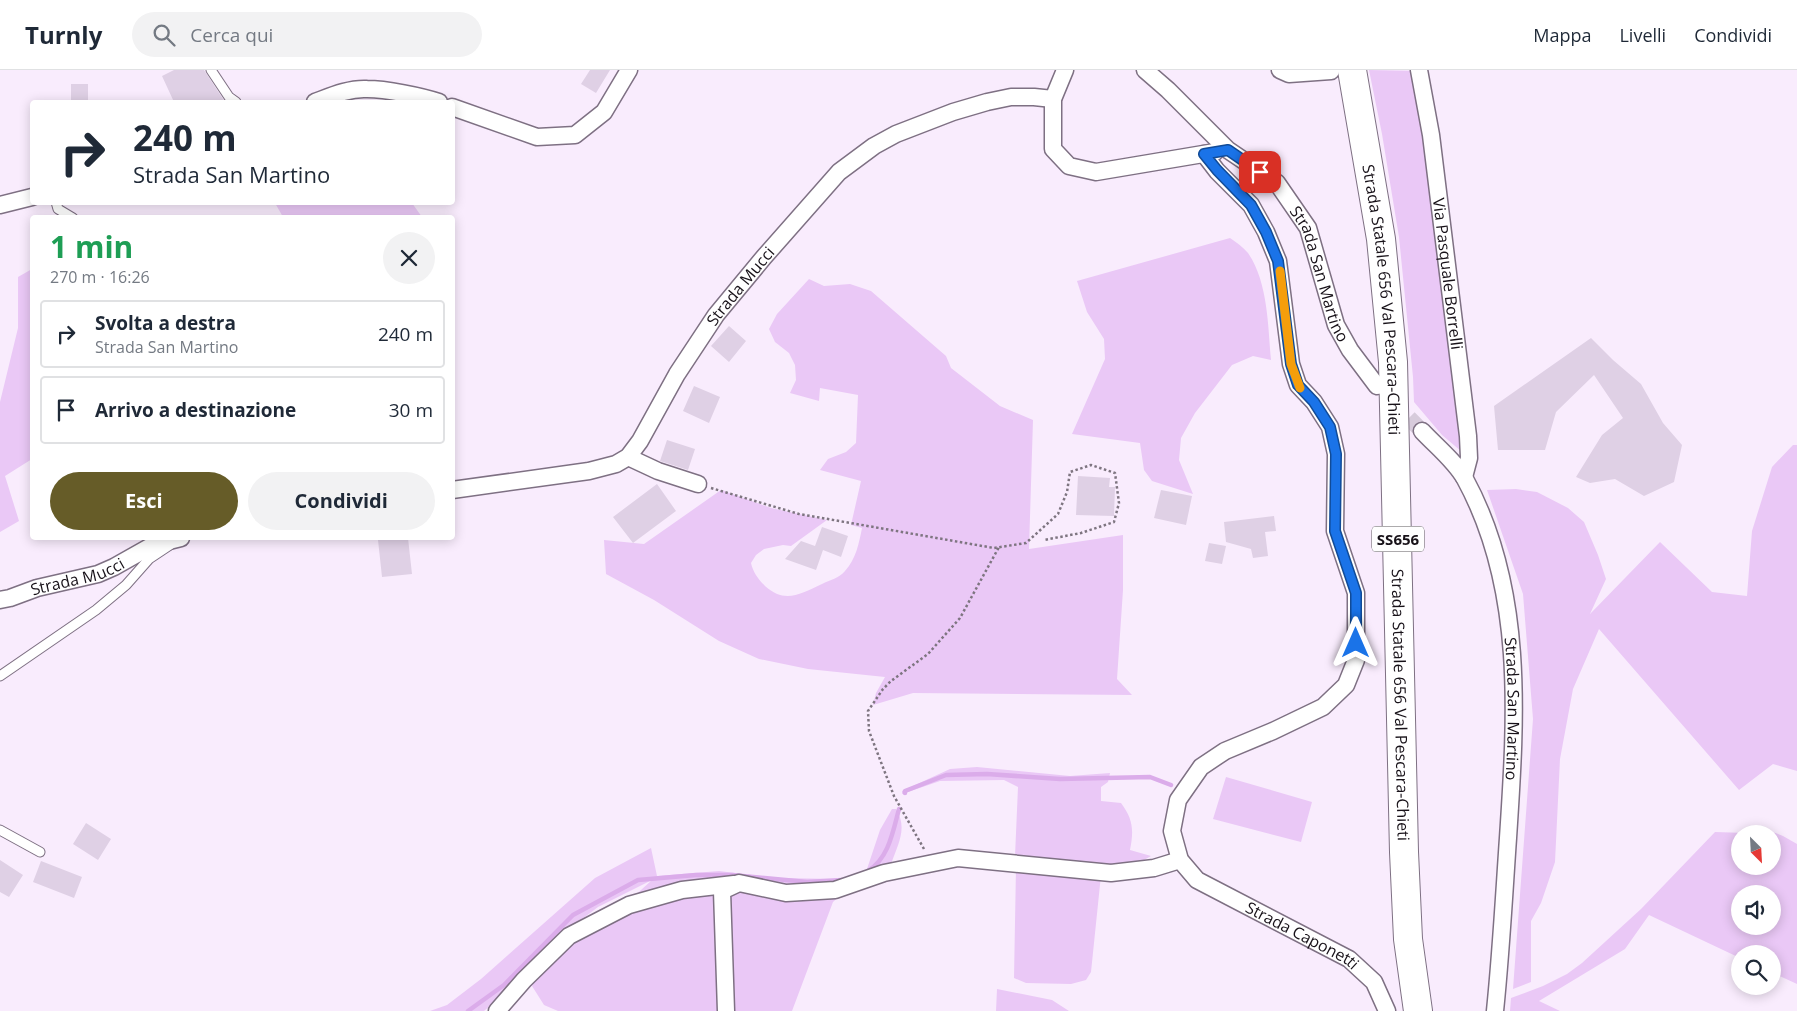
<!DOCTYPE html>
<html lang="it">
<head>
<meta charset="utf-8">
<style>
  :root { --surface:#fff; --page:#f2f2f3; --text:#1f2937; --muted:#747a83; --line:#e0e1e3; --accent:#665c28 }
  body { margin:0; font-family:"Open Sans",sans-serif; background:var(--page); color:var(--text); height:100vh; display:flex; flex-direction:column; font-size:19px; white-space:nowrap }
  * { box-sizing:border-box; margin:0 }
  p { font-size:16px; color:var(--muted) }
  .icon { flex:none; width:28px; height:28px; fill:none; stroke:currentColor; stroke-width:2; stroke-linecap:round; stroke-linejoin:round }
  .map { position:relative; flex:1; overflow:hidden }
  .details { position:absolute; left:30px; top:145px; width:425px; height:325px; display:flex; flex-direction:column; background:var(--surface); border-radius:5px; box-shadow:0 2px 12px #0003 }
  .details>* { flex:none }
  .top-card { position:absolute; left:30px; top:30px; width:425px; height:105px; border-radius:5px; box-shadow:0 2px 12px #0003; background:#fff; color:var(--text); overflow:hidden }
  .needle { width:32px; rotate:156deg }
  .fabs { position:absolute; left:1731px; top:755px; display:grid; gap:10px }
  .fabs a { display:grid; place-items:center; width:50px; height:50px; border-radius:50%; background:var(--surface); box-shadow:0 2px 12px #0003; font-size:25px }
  .pin { position:absolute; display:grid; place-items:center; width:42px; height:42px; color:#fff; margin:-21px; border-radius:10px; box-shadow:0 2px 8px #0006 }
  .me { position:absolute; width:55px; margin:-28px; rotate:0deg; stroke-linejoin:round; filter:drop-shadow(0 0 4px #0008) }
  .turn { display:flex; align-items:center; gap:18px; height:105px; padding:0 20px; font-size:22px }
  .turn .icon { width:65px; height:65px; stroke-width:2.5 }
  .turn b { display:block; font-size:35px; line-height:42px }
  .round { display:grid; place-items:center; flex:none; width:52px; height:52px; border-radius:26px; background:var(--page) }
  .overview { display:flex; align-items:center; justify-content:space-between; height:85px; padding:0 20px }
  h1 { font-size:30px; font-weight:700; line-height:38px; color:#1e9e55 }
  .cta { display:flex; gap:10px; margin-top:auto; padding:10px 20px }
  .cta a { flex:1; height:58px; border-radius:30px; background:var(--accent); color:#fff; font-size:20px; font-weight:700; line-height:58px; text-align:center }
  .cta a+a { background:var(--page); color:var(--text) }
  ul { padding:0; list-style:none }
  li { display:flex; align-items:center; gap:15px; height:68px; margin:0 10px 8px; padding:0 10px; border:2px solid var(--line); border-radius:5px }
  li div { flex:1 }
  li b { display:block; font-size:19px }
  li em { font-style:normal }
  header { display:flex; align-items:center; gap:30px; box-sizing:border-box; height:70px; padding:0 25px; background:var(--surface); border-bottom:1px solid var(--line) }
  header strong { font-size:24px }
  nav { display:flex; gap:28px; margin-inline-start:auto; font-size:18px }
  .search { width:350px; height:45px; background:var(--page); display:flex; align-items:center; gap:12px; box-sizing:border-box; padding:0 18px; border-radius:28px; color:var(--muted); font-size:19px }
  .map>svg:first-child { display:block }
  .green { fill:#eac8f6; fill-rule:evenodd }
  .lines { fill:none; stroke-linecap:round; stroke-linejoin:round }
  .stream { stroke:#dbacea; stroke-width:4.5 }
  .building { fill:#dfd0e5 }
  .minor-tunnel { stroke:#d7cbdb; stroke-width:16; stroke-dasharray:16 8; stroke-linecap:butt }
  .service-casing { stroke:#7e7083; stroke-width:11 }
  .minor-casing { stroke:#7e7083; stroke-width:19 }
  .trunk-casing { stroke:#7e7083; stroke-width:30 }
  .path { stroke:#7e7580; stroke-width:2.5; stroke-dasharray:2.5 2.5; stroke-linecap:butt }
  .service { stroke:#fff; stroke-width:9 }
  .minor { stroke:#fff; stroke-width:16 }
  .trunk { stroke:#fff; stroke-width:28 }
  .route-casing { stroke:#114b97; stroke-width:12 }
  .route { stroke:#1a73e8; stroke-width:9 }
  .slow { stroke:#f59e0b; stroke-width:9 }
  .labels { text-anchor:middle; dominant-baseline:central; stroke-width:4; stroke-linejoin:round; paint-order:stroke }
  .shield { fill:#fefefe; stroke:#5c585d; stroke-width:1 }
  .shield-label { font-size:15px; font-weight:bold; fill:#171118 }
  .street-label { font-size:16px; fill:#171118; stroke:#fefefe }
</style>
</head>
<body>
<header>
<strong>Turnly</strong>
<div class="search"><svg class="icon" aria-label="search" viewBox="0 0 24 24"><circle cx="10" cy="10" r="6"/><path d="M15 15l6 6"/></svg>Cerca qui</div>
<nav><a>Mappa</a><a>Livelli</a><a>Condividi</a></nav>
</header>
<div class="map">
<svg width="1797" height="941" viewBox="0 0 1797 941">
  <rect width="100%" height="100%" fill="#f9ecfd"/>
  <path class="green" d="M1369,0L1418,1L1468,387L1442,365L1414,332L1413,307L1399,167L1382,64Z
    M275,133H412L422,147H283Z
    M1230,168C1236,172 1243,177 1248,183C1268,212 1268,256 1271,290L1253,286L1232,295L1195,343L1181,368L1179,390L1193,424L1152,411L1144,400L1140,373L1072,364L1105,289L1104,269L1087,242L1077,211Z
    M32,199V389L5,406L19,451L0,462V332L18,258V207Z
    M809,209L824,216L850,214L871,221L946,286L951,298L1000,336L1033,350L1029,479L1123,465V520L1117,609L1132,625L913,623L873,635L876,623L885,607L808,599L759,589L719,571L654,530L606,504L604,470L644,474L721,420L771,438L827,450L791,476L783,475L764,479L756,485L751,493C753,502 758,509 765,516C785,534 800,524 822,514C830,510 839,508 845,501C856,489 859,473 862,458L851,455L861,411L820,400L828,389L846,382L856,373L858,325L820,318L819,331L790,323L796,310L795,295L789,283L775,272L769,259L777,244Z
    M1793,375H1797V701L1773,694L1739,720L1599,559L1573,619L1560,689L1555,792L1541,833L1531,851V912L1513,919L1533,649L1523,524L1487,420L1516,419L1537,422L1568,438L1584,452L1598,485L1606,509L1590,544L1660,472L1712,522L1747,526L1752,461L1772,397Z
    M977,697L1070,706L1110,703L1108,712L1101,717V731L1121,733C1133,749 1134,760 1130,780L1151,786L1137,794L1125,796L1015,786L1018,717L1004,710L940,711L902,724V721L950,699Z
    M1226,707L1312,732L1301,772L1213,749Z
    M892,739H896C908,758 898,774 891,794L844,822L833,832L792,941H558L544,935L532,916L542,898L586,862L630,830L652,810L598,837L561,865L509,919L484,941H430L447,935L481,909L595,808L651,778L657,806L719,801L777,808L840,809L866,802L880,760Z
    M1768,760L1783,766L1797,774V914L1773,903L1772,884H1740V888L1649,845L1625,879L1539,931L1560,941H1510L1511,928L1543,916L1567,904L1582,893L1641,839L1715,762L1747,763ZM1740,764H1772V796H1740ZM1740,824H1772V856H1740Z
    M1016,797L1101,805L1091,902L1086,910L1071,914L1026,913L1014,908Z
    M997,919L1052,930L1069,941H996Z"/>
  <g class="lines">
    <path class="stream" d="M905,723V721L946,705L987,704L1060,709L1150,707L1171,715
      M868,801C889,788 893,761 899,739
      M468,941L504,915L573,845L638,810L696,805H732L807,812L842,810"/>
  </g>
  <path class="building" d="M174,0H204L225,32H174L162,6Z
    M590,0H610L596,23L581,14Z
    M71,14H88V32H71Z
    M729,256L746,271L729,292L711,276Z
    M1591,268L1613,290L1641,314L1663,353L1682,375L1674,412L1644,426L1615,409L1590,413L1576,407L1602,365L1623,348L1594,305L1556,342L1545,380H1498L1494,336Z
    M694,316L720,327L709,353L683,341Z
    M667,370L695,379L688,400L660,391Z
    M1078,406L1110,408L1109,417H1115L1114,446L1076,445Z
    M657,414L676,441L633,473L613,447Z
    M1161,420L1192,426L1186,455L1154,448Z
    M1274,446L1276,461L1265,462L1268,486L1253,488L1251,479L1226,472L1224,452Z
    M822,457L848,466L841,487L823,480L816,500L785,489L801,471L815,476Z
    M399,468H408L412,504L382,507L378,470Z
    M1209,473L1226,476L1222,494L1205,491Z
    M86,753L111,769L98,790L73,774Z
    M0,790L23,805L9,827L0,822Z
    M41,791L82,807L74,828L33,812Z"/>
  <g class="lines">
    <path class="minor-tunnel" d="M1392,331L1422,361"/>
    <defs>
      <path id="service" d="M211,0L229,27L236,32
        M56,132L58,139L73,148
        M0,606L96,540L126,515L149,489L170,475
        M0,760L40,782"/>
      <g id="minor">
        <path d="M1065,0L1053,29V79L1069,96L1096,102L1215,82"/>
        <path id="s1" d="M1145,0L1168,20L1228,80L1277,113L1308,158L1336,255L1350,280L1377,316"/>
        <path d="M1280,0L1289,4L1331,1"/>
        <path id="s2" d="M1419,0L1431,65L1468,366L1469,388L1464,407"/>
        <path d="M315,32C331,26 349,18 367,19C386,19 421,26 439,32"/>
        <path d="M452,37L537,67L575,65L604,42L629,0"/>
        <path id="s3" d="M1204,84L1217,101L1251,135L1266,162L1278,191L1291,294L1298,315L1314,332L1330,357L1336,384L1335,461L1356,523V590L1346,615L1323,637L1273,661L1225,681L1201,697L1178,730L1172,761L1180,790L1197,810L1349,889L1374,912L1387,941"/>
        <path d="M0,135L32,127"/>
        <path id="s4" d="M1422,361C1436,376 1455,391 1465,409C1525,519 1516,647 1508,768C1504,826 1501,883 1495,941"/>
        <path d="M628,387L658,401L698,414"/>
        <path id="s5" d="M452,420L589,401L616,394L628,387L640,371L677,304L716,245L764,187L839,102L874,76L896,64L953,42L987,32L1011,27H1034L1053,29"/>
        <path id="s6" d="M0,530L10,528L37,518L98,504L114,497L153,475L181,468"/>
        <path d="M497,941L524,910L569,866L629,835L682,820L734,814"/>
        <path d="M726,941L722,821L739,813L786,823L835,820L884,803L958,788L1111,803L1154,798L1180,790"/>
      </g>
      <g id="trunk">
        <path id="s7" d="M1352,0L1381,169L1393,292L1404,782L1408,869L1418,941"/>
      </g>
    </defs>
    <use href="#service" class="service-casing"/>
    <use href="#minor" class="minor-casing"/>
    <use href="#trunk" class="trunk-casing"/>
    <path class="path" d="M711,418L799,444L994,478L1026,473L1058,444L1067,422L1070,402L1091,395L1115,403L1119,433L1114,452L1081,463L1044,470
      M924,779L894,726L869,661L868,641L883,619L891,611L928,584L960,548L999,477"/>
    <use href="#service" class="service"/>
    <use href="#minor" class="minor"/>
    <use href="#trunk" class="trunk"/>
  </g>
  <g class="lines">
    <defs>
      <path id="route" d="M1260,102L1228,80L1204,84L1217,100L1251,135L1266,162L1278,191L1291,294L1298,315L1314,332L1330,357L1336,384L1335,461L1356,523V573"/>
    </defs>
    <use href="#route" class="route-casing"/>
    <use href="#route" class="route"/>
    <path class="slow" d="M1280,201L1291,294L1300,318"/>
  </g>
  <g class="labels">
    <rect class="shield" x="1372" y="456.5" width="52" height="25" rx="4"/>
    <g class="shield-label">
      <text x="1398" y="469">SS656</text>
    </g>
    <g class="street-label">
      <text stroke="none"><textPath href="#s2" startOffset="206">Via Pasquale Borrelli</textPath></text>
      <text stroke="none"><textPath href="#s1" startOffset="276">Strada San Martino</textPath></text>
      <text stroke="none"><textPath href="#s5" startOffset="385">Strada Mucci</textPath></text>
      <text stroke="none"><textPath href="#s7" startOffset="232">Strada Statale 656 Val Pescara-Chieti</textPath></text>
      <text stroke="none"><textPath href="#s6" startOffset="81">Strada Mucci</textPath></text>
      <text stroke="none"><textPath href="#s7" startOffset="638">Strada Statale 656 Val Pescara-Chieti</textPath></text>
      <text stroke="none"><textPath href="#s4" startOffset="302">Strada San Martino</textPath></text>
      <text stroke="none"><textPath href="#s3" startOffset="990">Strada Caponetti</textPath></text>
    </g>
  </g>
</svg>
<div class="fabs">
<a><svg class="needle" viewBox="-14 -14 28 28"><path d="M0-13l5 13h-10z" fill="#e53935"/><path d="M0 13l5-13h-10z" fill="#747a83"/></svg></a>
<a><svg class="icon" aria-label="sound" viewBox="0 0 24 24"><path d="M4 9h4l5-4v14l-5-4H4zM17 9q2 3 0 6"/></svg></a>
<a><svg class="icon" aria-label="search" viewBox="0 0 24 24"><circle cx="10" cy="10" r="6"/><path d="M15 15l6 6"/></svg></a>
</div>
<div class="pin" style="left:1260px;top:102px;background:#d93025"><svg class="icon" aria-label="arrive" viewBox="0 0 24 24"><path d="M6 21V4h12l-3 4 3 4H6"/></svg></div>
<svg class="me" style="left:1356px;top:573px" viewBox="-20 -20 40 40"><path d="M0-17L14 15 0 8-14 15z" fill="#1a73e8" stroke="#fff" stroke-width="4"/></svg>
<div class="top-card">
<div class="turn"><svg class="icon" aria-label="right" viewBox="0 0 24 24"><path d="M7 20v-9h11M14 6l5 5-5 5"/></svg><div><b>240 m</b>Strada San Martino</div></div>
</div>
<section class="details">
<div class="overview"><div><h1>1 min</h1><p>270 m · 16:26</p></div><a class="round"><svg class="icon" aria-label="close" viewBox="0 0 24 24"><path d="M6 6l12 12M18 6L6 18"/></svg></a></div>
<ul>
<li><svg class="icon" aria-label="right" viewBox="0 0 24 24"><path d="M7 20v-9h11M14 6l5 5-5 5"/></svg><div><b>Svolta a destra</b><p>Strada San Martino</p></div><em>240 m</em></li>
<li><svg class="icon" aria-label="arrive" viewBox="0 0 24 24"><path d="M6 21V4h12l-3 4 3 4H6"/></svg><div><b>Arrivo a destinazione</b></div><em>30 m</em></li>
</ul>
<div class="cta"><a>Esci</a><a>Condividi</a></div>
</section>
</div>
</body>
</html>
